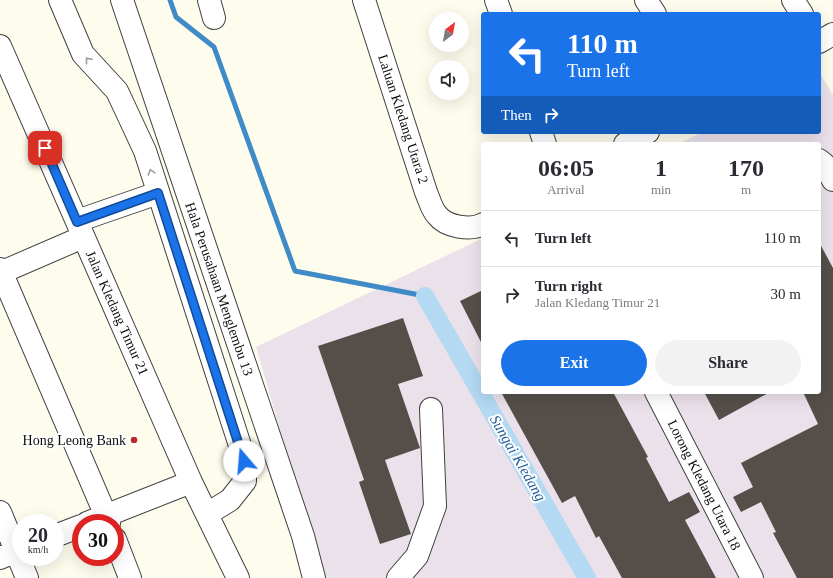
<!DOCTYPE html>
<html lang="en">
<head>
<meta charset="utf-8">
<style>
  :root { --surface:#fff; --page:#f2f2f3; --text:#2b2b33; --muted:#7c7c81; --line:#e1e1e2; --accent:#1a73e8 }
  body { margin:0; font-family:Georgia,serif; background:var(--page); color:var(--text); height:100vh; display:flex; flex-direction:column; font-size:15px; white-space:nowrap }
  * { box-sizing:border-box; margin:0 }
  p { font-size:13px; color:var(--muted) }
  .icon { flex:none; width:22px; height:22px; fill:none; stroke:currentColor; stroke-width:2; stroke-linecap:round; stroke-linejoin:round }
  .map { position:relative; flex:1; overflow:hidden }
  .panel { position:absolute; left:481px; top:142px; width:340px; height:252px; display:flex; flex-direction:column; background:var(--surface); border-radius:4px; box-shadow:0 4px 16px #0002 }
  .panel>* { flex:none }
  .banner { position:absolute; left:481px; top:12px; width:340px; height:122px; border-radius:4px; box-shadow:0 4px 16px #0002; background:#1a73e8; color:#fff; overflow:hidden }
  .needle { width:26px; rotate:31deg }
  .tools { position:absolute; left:429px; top:12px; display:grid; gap:8px }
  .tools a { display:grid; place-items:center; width:40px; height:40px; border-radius:50%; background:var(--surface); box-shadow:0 4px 16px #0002; font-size:20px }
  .speed { position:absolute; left:12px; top:514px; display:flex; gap:8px; font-size:20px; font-weight:700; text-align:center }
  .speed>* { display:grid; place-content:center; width:52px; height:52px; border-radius:50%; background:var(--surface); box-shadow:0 4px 16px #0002; line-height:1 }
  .speed small { font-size:10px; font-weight:400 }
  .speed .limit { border:6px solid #d22; background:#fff; color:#111 }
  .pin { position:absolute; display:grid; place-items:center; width:34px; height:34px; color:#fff; margin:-17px; border-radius:8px; box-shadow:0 2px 6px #0006 }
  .me { position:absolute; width:44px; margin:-22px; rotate:342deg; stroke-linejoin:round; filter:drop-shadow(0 0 3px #0008) }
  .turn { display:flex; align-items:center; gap:14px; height:84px; padding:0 20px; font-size:18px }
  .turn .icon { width:52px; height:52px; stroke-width:2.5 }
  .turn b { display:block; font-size:28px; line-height:34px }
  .then { display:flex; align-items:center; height:38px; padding:0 20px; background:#0003; gap:8px; font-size:15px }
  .eta { display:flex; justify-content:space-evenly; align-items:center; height:68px; text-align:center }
  .eta b { font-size:24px; font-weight:800; line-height:28px }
  .button { display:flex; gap:8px; margin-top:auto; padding:8px 20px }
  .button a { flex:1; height:46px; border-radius:24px; background:var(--accent); color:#fff; font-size:16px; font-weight:800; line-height:46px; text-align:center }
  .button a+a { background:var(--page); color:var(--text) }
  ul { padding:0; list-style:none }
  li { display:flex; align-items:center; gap:12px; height:56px; padding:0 20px; border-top:1px solid var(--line) }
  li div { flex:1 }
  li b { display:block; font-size:15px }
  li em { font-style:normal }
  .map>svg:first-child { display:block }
  .industrial { fill:#ebe1eb }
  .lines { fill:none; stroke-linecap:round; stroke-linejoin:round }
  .stream { stroke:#3f8bc7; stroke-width:5 }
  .canal { stroke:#b4d9f3; stroke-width:18 }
  .building { fill:#554f4a }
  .minor-casing { stroke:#404040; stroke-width:24 }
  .minor { stroke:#fff; stroke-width:22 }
  .oneway { stroke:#9e9e9e }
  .route-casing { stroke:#114b97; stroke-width:10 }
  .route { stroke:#1a73e8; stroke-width:7 }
  .poi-dot { fill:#b72b2c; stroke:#fff; stroke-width:1.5 }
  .labels { text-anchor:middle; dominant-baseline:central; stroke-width:4; stroke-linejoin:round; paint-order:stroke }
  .street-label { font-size:14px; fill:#0d0d0d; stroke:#fff }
  .poi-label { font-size:14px; fill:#0d0d0d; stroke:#fff; text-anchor:end }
  .water-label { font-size:15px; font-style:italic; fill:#1c5d99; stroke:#fff }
</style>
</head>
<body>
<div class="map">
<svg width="833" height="578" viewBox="0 0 833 578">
  <rect width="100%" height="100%" fill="#fefced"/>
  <path class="industrial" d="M821,75L833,95V578H323L256,347L483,238V392H819V144H678L703,132H819V77Z"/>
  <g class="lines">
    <path class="stream" d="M170,0L176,17L214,47L295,271L425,296"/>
    <path class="canal" d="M425,296L587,578"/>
  </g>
  <path class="building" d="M819,242L833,268V578H797L773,533L776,532L761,502L741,512L733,497L753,487L741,463L818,424L803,392H819Z
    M483,290V346L460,301Z
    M403,318L423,376L398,384L420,448L385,460L411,534L380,544L359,482L364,480L318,346Z
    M501,392H613L648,457L646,458L669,502L689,492L700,512L685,520L716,578H622L599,536L596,538L575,496L562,503Z
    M704,392H770L719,420Z"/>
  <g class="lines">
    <defs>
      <path id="minor" d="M60,0L83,54L117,91L145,151L245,461V481L230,500L207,514
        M122,0L303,536L314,578
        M209,0L214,18
        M364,0L426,192C429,199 432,210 437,215C446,227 471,231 483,224
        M496,0L501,14
        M646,0L655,14
        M793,0L802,14
        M819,42L833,34
        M0,46L191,482L238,578
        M541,132L545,144
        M625,144L648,132
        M819,160L824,164L833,180
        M77,221L158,193
        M0,269L109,523
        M0,273L83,237
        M656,392L752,578
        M0,512L27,578
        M87,523L191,482
        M55,536L81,526
        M115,539L130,578
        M0,558L21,549
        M398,578L417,556L435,506L431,409"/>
    </defs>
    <use href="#minor" class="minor-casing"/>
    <use href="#minor" class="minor"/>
  </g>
  <defs><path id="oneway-chevron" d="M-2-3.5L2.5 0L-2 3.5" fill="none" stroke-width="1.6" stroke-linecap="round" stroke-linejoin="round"/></defs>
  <g class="oneway">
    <use href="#oneway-chevron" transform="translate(88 60) rotate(-129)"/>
    <use href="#oneway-chevron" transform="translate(151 172) rotate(-108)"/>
  </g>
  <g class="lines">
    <defs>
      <path id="route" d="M45,148L77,222L158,193L244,461"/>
    </defs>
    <use href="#route" class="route-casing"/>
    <use href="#route" class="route"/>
  </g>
  <circle class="poi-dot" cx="134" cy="440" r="4"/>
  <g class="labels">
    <g class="street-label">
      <text transform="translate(403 119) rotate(72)">Laluan Kledang Utara 2</text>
      <text transform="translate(219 289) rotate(71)">Hala Perusahaan Menglembu 13</text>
      <text transform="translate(117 313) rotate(66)">Jalan Kledang Timur 21</text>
      <text transform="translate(704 485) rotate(63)">Lorong Kledang Utara 18</text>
    </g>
    <g class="poi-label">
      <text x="126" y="440">Hong Leong Bank</text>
    </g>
    <g class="water-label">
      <text transform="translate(518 458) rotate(60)">Sungai Kledang</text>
    </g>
  </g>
</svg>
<div class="tools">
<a><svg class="needle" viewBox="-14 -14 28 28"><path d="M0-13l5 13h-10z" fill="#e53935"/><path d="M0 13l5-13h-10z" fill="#7c7c81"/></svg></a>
<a><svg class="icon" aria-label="sound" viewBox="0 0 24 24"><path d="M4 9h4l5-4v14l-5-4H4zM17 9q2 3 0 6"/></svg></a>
</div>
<div class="speed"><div>20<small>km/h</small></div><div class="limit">30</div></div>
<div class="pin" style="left:45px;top:148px;background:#d93025"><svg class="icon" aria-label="arrive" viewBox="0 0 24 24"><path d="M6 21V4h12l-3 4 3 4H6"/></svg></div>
<svg class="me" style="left:244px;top:461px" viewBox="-20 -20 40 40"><circle r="19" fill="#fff"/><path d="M0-13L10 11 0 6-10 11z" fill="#1a73e8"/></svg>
<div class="banner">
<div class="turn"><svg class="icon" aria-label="left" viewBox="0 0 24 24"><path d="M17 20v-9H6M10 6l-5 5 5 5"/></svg><div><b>110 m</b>Turn left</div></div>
<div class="then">Then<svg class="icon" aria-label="right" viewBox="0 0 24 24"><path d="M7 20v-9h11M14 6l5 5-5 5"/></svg></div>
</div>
<section class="panel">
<div class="eta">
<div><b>06:05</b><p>Arrival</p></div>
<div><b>1</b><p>min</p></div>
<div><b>170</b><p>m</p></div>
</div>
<ul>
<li><svg class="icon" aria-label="left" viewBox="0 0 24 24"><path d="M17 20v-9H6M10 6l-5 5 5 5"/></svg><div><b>Turn left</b></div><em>110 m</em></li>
<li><svg class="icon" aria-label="right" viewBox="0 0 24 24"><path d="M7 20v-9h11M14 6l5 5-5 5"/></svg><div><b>Turn right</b><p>Jalan Kledang Timur 21</p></div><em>30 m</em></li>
</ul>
<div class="button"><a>Exit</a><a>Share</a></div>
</section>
</div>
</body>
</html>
